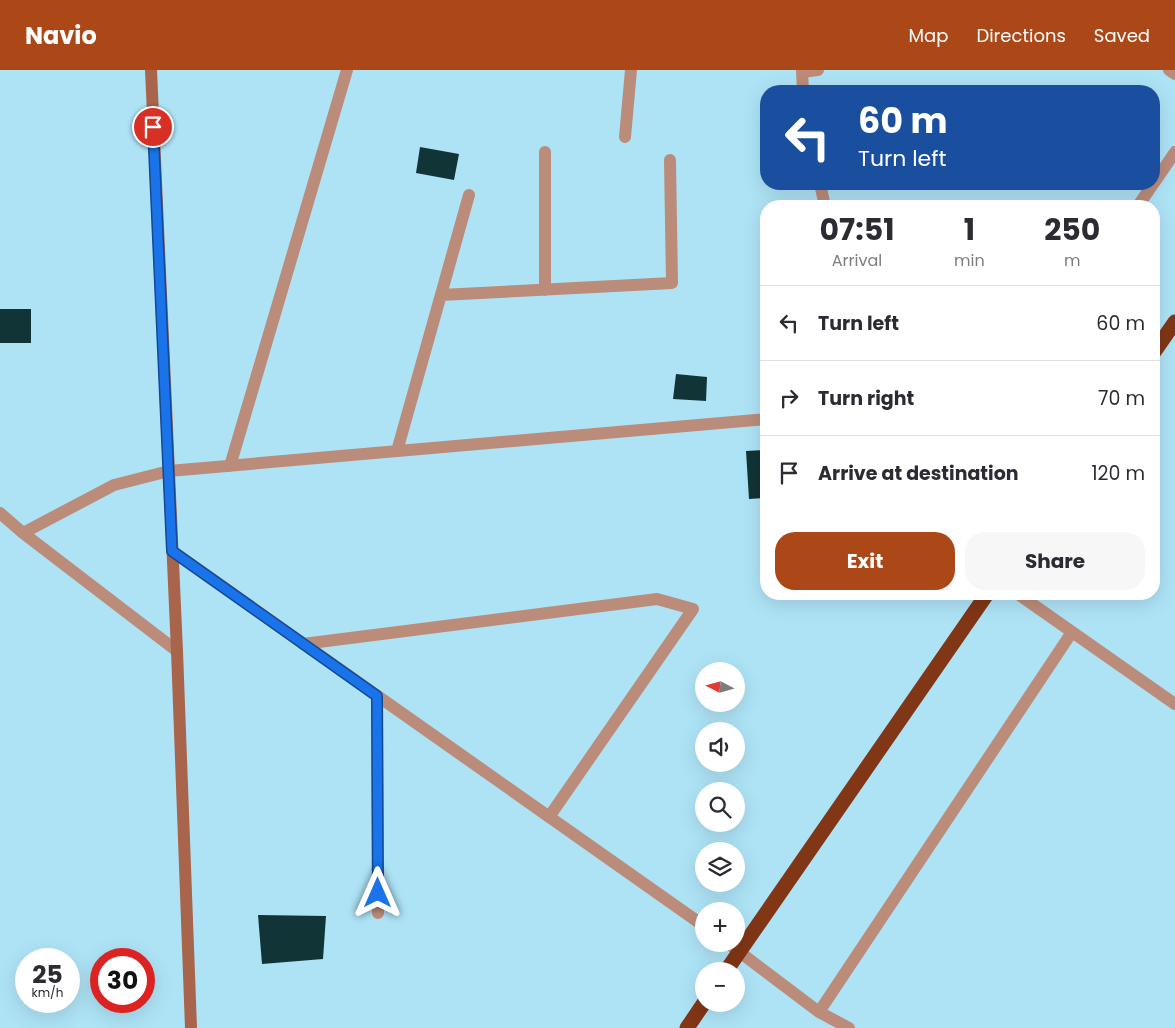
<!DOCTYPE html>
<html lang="en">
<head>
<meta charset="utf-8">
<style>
  :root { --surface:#fff; --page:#f7f7f7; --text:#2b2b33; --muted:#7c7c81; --line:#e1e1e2; --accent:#ac4718 }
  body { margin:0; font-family:Poppins,sans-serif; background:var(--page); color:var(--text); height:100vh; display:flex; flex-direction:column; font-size:19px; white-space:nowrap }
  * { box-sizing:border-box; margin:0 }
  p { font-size:16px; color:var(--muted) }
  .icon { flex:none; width:28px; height:28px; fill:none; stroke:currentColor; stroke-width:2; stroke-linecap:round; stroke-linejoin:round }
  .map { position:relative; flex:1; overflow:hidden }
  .side { position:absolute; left:760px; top:130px; width:400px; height:400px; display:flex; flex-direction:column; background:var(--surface); border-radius:20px; box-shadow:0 5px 20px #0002 }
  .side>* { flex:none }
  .guide { position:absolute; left:760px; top:15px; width:400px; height:105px; border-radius:20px; box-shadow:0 5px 20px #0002; background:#1a4fa0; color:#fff; overflow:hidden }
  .needle { width:32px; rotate:276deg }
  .buttons { position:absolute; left:695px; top:592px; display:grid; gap:10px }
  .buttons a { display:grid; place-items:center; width:50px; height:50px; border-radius:50%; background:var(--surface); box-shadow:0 5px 20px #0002; font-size:25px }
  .speed { position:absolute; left:15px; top:878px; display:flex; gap:10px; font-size:25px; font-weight:700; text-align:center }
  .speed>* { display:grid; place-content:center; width:65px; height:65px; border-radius:50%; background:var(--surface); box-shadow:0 5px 20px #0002; line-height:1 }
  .speed small { font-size:12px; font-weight:400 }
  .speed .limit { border:8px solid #d22; background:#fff; color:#111 }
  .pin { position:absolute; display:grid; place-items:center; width:42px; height:42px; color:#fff; margin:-21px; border:2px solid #fff; border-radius:50%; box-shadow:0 1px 5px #0007 }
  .me { position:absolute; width:55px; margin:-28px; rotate:0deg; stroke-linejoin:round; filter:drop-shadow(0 0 4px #0008) }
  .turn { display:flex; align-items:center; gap:18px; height:105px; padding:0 15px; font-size:22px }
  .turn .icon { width:65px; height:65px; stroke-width:2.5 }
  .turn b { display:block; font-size:35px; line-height:42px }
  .eta { display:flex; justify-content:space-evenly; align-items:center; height:85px; text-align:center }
  .eta b { font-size:30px; font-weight:700; line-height:35px }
  .button { display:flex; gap:10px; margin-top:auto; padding:10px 15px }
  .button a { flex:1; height:58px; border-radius:20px; background:var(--accent); color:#fff; font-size:20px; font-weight:700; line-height:58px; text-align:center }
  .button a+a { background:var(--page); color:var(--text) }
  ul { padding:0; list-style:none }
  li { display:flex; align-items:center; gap:15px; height:75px; padding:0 15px; border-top:1px solid var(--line) }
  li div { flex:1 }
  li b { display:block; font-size:19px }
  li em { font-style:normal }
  header { display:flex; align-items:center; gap:30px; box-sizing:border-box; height:70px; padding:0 25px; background:var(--accent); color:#fff }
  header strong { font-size:24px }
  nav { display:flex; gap:28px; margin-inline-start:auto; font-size:18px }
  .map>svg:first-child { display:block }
  .building { fill:#113437 }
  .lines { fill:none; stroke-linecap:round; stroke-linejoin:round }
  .street { stroke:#bb8c7a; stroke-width:12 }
  .secondary { stroke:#a8654b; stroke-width:12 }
  .highway { stroke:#813616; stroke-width:15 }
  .route-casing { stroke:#114b97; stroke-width:12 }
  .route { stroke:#1a73e8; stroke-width:9 }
</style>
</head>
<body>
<header>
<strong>Navio</strong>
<nav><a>Map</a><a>Directions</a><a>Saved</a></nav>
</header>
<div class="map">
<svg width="1175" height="958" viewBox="0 0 1175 958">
  <rect width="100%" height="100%" fill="#aee3f6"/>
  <path class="building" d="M420,77L459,84L454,110L416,103Z
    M0,239H31V273H0Z
    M676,304L707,307L706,331L673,329Z
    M766,380V428L749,429L746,381Z
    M258,845L326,846L323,889L262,894Z"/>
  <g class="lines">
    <path class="street" d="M802,0L803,21
      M1169,0L1175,4
      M802,2L818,0
      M625,67L631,0
      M1154,113L1175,82
      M820,114L825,136
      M1138,136L1153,114
      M545,220V82
      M441,225L672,213L670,90
      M397,381L469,125
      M230,396L347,0
      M0,443L23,463L177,581
      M23,463L114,415L169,401L766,349
      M172,481L704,856
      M1018,524L1175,634
      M303,574L657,529L693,539L549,747
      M377,626L378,843
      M729,874L819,942L849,958
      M819,942L1072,562"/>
    <path class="secondary" d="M151,0L177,581L191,958"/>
    <path class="highway" d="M1154,282L1175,252
      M726,901L987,524
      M687,958L704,933"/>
  </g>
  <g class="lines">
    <defs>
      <path id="route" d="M153,57L172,481L377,626L378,823"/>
    </defs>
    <use href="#route" class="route-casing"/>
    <use href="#route" class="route"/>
  </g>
</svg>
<div class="buttons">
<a><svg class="needle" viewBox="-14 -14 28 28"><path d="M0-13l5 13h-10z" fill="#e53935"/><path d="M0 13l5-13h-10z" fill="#7c7c81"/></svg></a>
<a><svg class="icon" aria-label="sound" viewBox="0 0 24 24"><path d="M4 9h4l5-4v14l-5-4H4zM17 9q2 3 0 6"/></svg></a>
<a><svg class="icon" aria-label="search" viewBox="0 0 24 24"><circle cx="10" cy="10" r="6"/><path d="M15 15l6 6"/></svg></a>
<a><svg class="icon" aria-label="layers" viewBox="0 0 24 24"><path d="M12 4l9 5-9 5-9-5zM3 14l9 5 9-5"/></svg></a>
<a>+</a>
<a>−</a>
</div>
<div class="speed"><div>25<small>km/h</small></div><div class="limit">30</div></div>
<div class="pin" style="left:153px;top:57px;background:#d93025"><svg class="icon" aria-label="arrive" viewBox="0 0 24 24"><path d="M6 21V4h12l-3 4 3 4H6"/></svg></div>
<svg class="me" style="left:378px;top:823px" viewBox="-20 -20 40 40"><path d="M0-17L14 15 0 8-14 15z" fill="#1a73e8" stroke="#fff" stroke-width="4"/></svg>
<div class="guide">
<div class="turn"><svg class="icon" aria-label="left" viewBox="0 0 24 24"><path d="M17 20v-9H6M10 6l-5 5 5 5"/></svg><div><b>60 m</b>Turn left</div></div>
</div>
<section class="side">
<div class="eta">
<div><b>07:51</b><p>Arrival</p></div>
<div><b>1</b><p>min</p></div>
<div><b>250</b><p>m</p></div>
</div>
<ul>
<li><svg class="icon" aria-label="left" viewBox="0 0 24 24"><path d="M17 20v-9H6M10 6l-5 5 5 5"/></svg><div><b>Turn left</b></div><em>60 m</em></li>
<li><svg class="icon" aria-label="right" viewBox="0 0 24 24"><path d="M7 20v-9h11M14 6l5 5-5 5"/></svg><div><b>Turn right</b></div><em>70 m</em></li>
<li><svg class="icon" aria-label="arrive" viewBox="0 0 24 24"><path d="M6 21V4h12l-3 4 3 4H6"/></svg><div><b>Arrive at destination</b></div><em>120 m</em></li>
</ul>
<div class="button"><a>Exit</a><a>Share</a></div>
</section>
</div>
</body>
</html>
